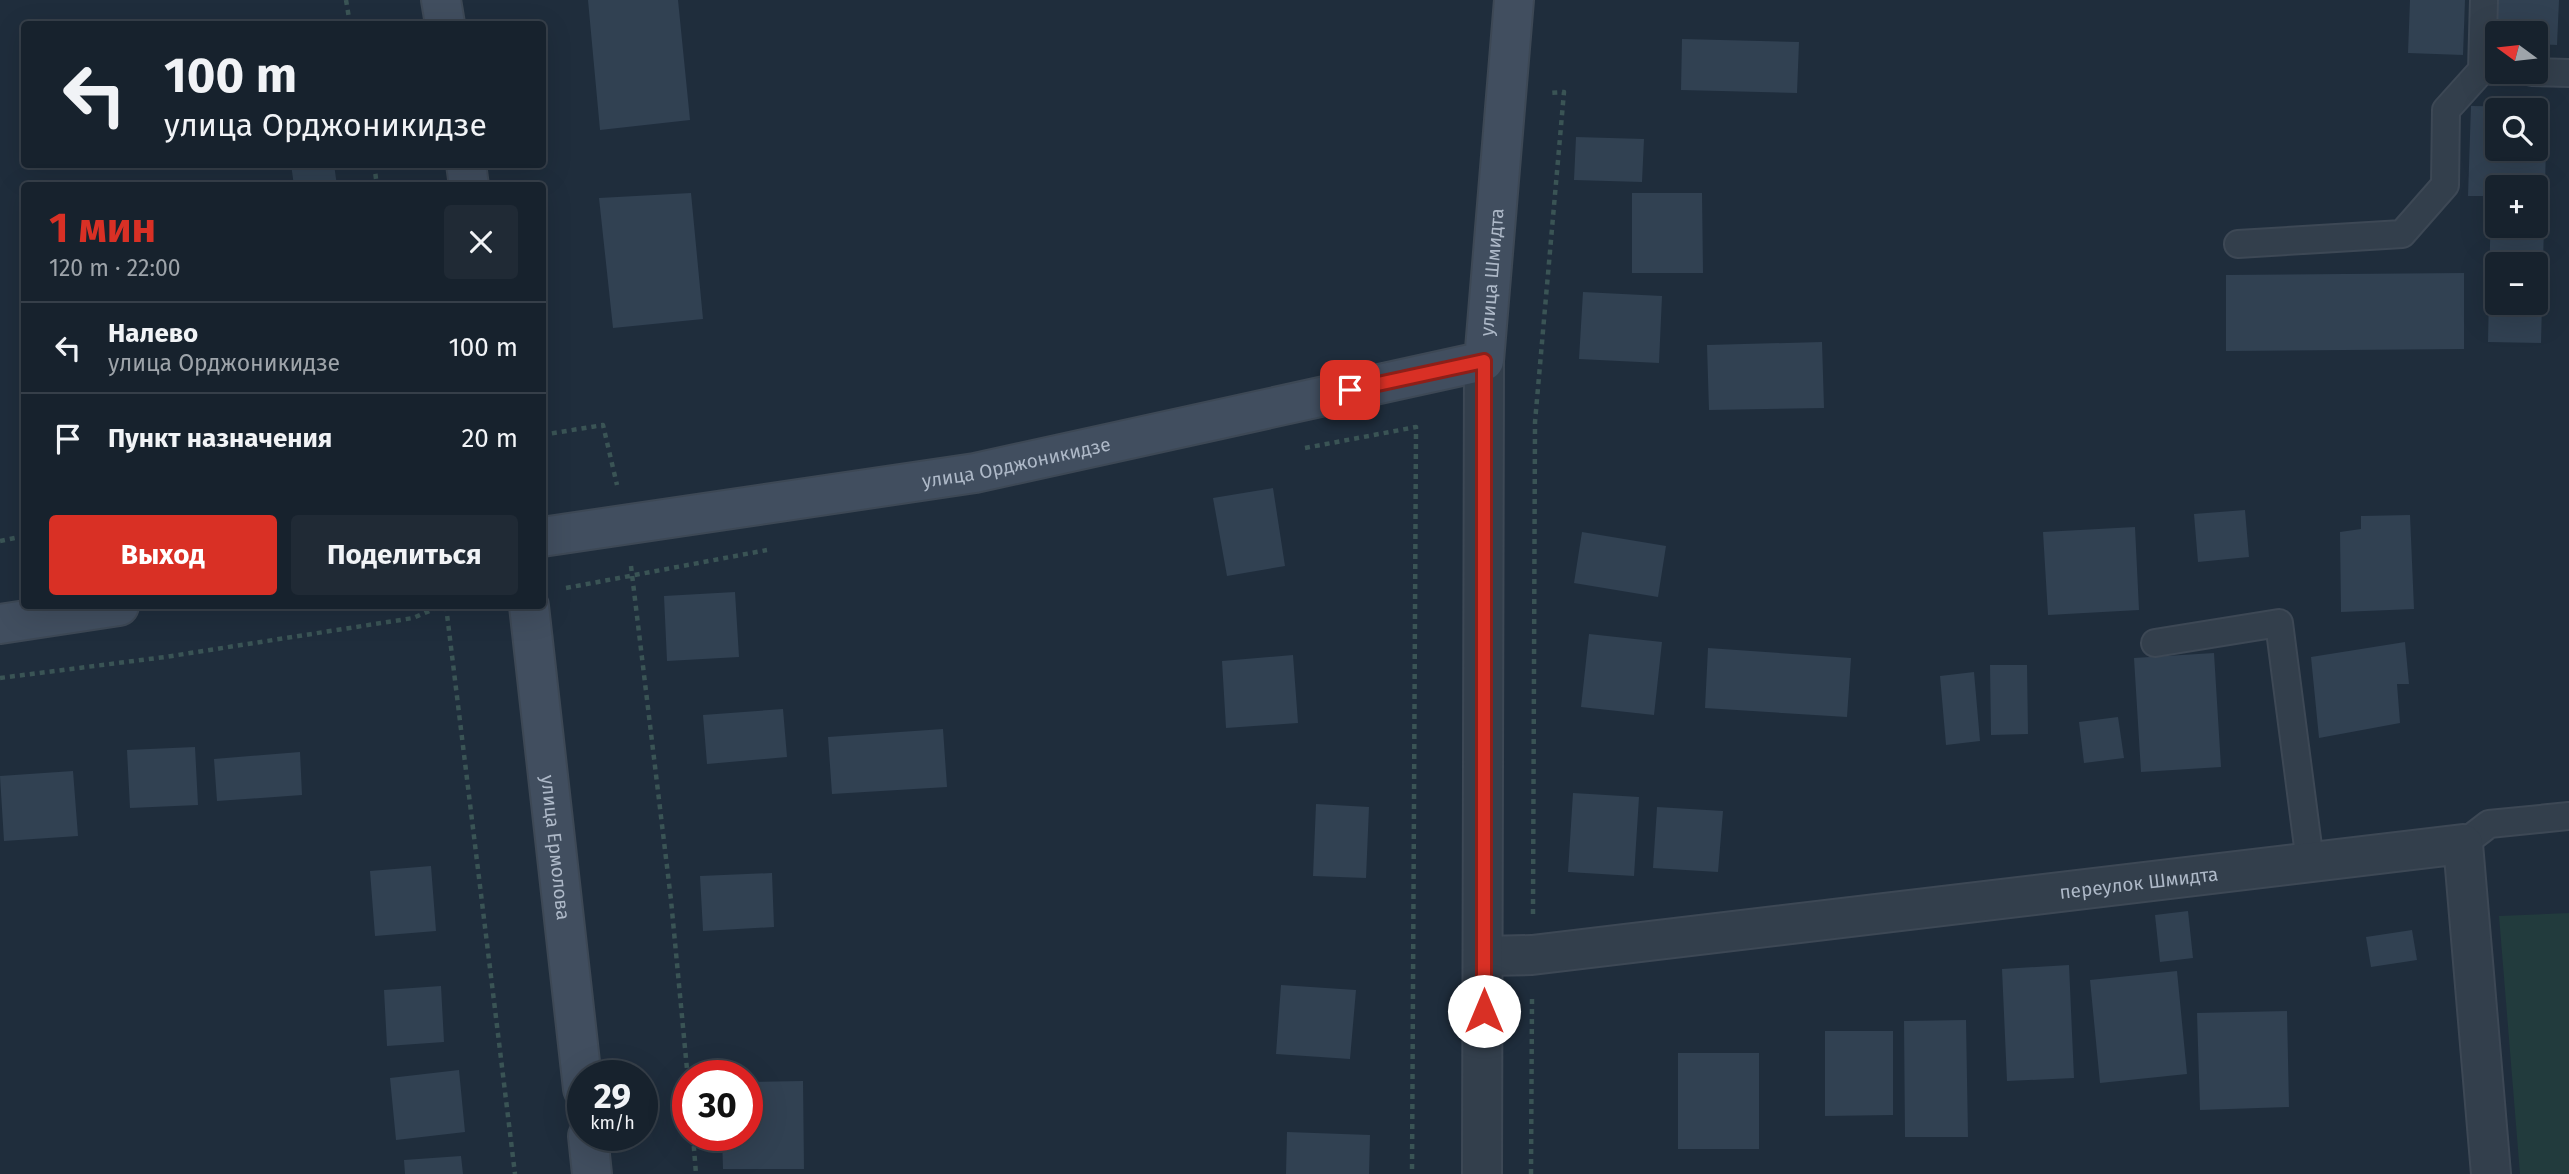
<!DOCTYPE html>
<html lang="ru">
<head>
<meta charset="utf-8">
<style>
  :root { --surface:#17222d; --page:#202a35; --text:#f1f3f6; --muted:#9ea4aa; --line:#363f49; --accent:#d93025 }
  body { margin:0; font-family:"Fira Sans",sans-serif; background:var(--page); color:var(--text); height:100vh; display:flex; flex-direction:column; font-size:26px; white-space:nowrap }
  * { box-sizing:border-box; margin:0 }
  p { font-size:23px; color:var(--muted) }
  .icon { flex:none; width:38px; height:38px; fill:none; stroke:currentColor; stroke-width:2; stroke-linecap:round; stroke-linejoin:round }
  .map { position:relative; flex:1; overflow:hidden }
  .drawer { position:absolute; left:21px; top:182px; width:525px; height:427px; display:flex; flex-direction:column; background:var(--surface); border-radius:7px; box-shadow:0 7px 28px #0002,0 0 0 2px var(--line) }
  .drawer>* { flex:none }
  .top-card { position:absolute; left:21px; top:21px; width:525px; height:147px; border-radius:7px; box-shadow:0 7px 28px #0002,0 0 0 2px var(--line); background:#17222d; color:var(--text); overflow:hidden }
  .needle { width:46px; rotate:285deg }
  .controls { position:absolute; left:2485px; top:21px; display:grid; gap:14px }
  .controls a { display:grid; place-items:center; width:63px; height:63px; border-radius:7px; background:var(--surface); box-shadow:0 7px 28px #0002,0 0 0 2px var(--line); font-size:35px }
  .speed { position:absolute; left:567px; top:1060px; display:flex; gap:14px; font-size:35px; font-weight:700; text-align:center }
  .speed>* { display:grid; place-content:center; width:91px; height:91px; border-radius:50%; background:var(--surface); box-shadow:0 7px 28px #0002,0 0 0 2px var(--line); line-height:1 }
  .speed small { font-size:18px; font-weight:400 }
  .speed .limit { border:10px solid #d22; background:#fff; color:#111 }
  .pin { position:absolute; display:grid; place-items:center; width:60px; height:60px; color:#fff; margin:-30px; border-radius:14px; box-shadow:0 4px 10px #0006 }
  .me { position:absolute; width:77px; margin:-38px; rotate:0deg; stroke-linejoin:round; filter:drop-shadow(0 0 5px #0008) }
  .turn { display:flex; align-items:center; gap:24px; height:147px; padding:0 28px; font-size:32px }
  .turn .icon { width:91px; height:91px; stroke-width:2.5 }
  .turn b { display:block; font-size:49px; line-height:60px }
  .round { display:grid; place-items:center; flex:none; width:74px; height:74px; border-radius:7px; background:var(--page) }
  .overview { display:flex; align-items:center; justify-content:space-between; height:119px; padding:0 28px }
  h1 { font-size:42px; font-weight:700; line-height:52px; color:var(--accent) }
  .cta { display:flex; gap:14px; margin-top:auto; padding:14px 28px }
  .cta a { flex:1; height:80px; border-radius:7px; background:var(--accent); color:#fff; font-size:28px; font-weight:700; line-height:80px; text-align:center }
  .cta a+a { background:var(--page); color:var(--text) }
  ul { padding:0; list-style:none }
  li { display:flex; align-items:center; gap:21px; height:91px; padding:0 28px; border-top:2px solid var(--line) }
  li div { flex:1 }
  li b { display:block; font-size:26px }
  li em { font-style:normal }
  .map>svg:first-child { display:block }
  .green { fill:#223b3d }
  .building { fill:#314152; fill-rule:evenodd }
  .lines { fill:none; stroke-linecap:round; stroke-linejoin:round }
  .lane-casing { stroke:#3d4855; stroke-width:30 }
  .street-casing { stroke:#3d4855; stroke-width:42 }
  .secondary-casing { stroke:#3d4855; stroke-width:42 }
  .path { stroke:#3a5455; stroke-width:4.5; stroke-dasharray:5 5; stroke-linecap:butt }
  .lane { stroke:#333f4c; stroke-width:26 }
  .street { stroke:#333f4c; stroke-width:38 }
  .secondary { stroke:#414e5f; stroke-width:38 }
  .route-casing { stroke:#8d1f18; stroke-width:18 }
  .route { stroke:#d93025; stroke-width:12 }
  .labels { text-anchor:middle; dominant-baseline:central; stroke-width:7; stroke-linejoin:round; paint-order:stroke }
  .street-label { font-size:19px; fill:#aeb9c8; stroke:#192431 }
</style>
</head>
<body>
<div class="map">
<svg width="2569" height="1174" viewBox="0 0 2569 1174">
  <rect width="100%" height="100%" fill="#1f2d3c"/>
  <path class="green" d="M2569,913V1174H2520L2499,916Z"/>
  <path class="building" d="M588,0H678L690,120L600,130Z
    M2410,0H2465L2463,55L2408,53Z
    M2496,0H2559L2557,45L2536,44V33H2495Z
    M1682,39L1799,42L1797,93L1681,90Z
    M2471,106L2547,107L2541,343L2488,342L2491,196H2468ZM2497,110H2536V149H2497ZM2497,187H2536V226H2497ZM2497,264H2536V303H2497Z
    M1576,137L1644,139L1642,182L1574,180Z
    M291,164H334L337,186H294Z
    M691,193L703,319L613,328L599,198Z
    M1632,193H1702L1703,273H1632Z
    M2464,273V349L2226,351V275Z
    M1583,292L1662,296L1659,363L1579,359Z
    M1822,342L1824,408L1709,410L1707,345Z
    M1273,488L1285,566L1227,576L1213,498Z
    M2245,510L2249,557L2198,562L2194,514Z
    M2410,515L2414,609L2341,612L2340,532L2361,529V516Z
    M2135,527L2139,610L2048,615L2043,532Z
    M1582,532L1666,546L1658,597L1574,583Z
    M735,592L739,657L667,661L664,596Z
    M1589,634L1662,642L1654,715L1581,707Z
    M2405,642L2409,684H2397L2400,723L2319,738L2311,657Z
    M1708,648L1851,658L1847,717L1705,708Z
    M2214,653L2221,767L2141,772L2134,658Z
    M1293,655L1298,723L1226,728L1222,661Z
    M1990,665H2027L2028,734L1991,735Z
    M1974,672L1980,741L1946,745L1940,676Z
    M783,709L787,757L707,764L703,715Z
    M2118,717L2124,758L2084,763L2079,722Z
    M943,729L947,787L832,794L828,737Z
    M195,747L198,805L130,808L127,750Z
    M300,752L302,795L217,801L214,759Z
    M73,771L78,836L4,841L0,776Z
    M1573,793L1639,797L1634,876L1568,872Z
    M1316,804L1369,807L1366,878L1313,876Z
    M1657,807L1723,811L1718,872L1653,868Z
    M431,866L436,931L375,936L370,871Z
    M772,873L774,927L703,931L700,876Z
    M2188,911L2193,958L2160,962L2155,915Z
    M2412,930L2417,960L2371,967L2366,937Z
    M2069,965L2074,1078L2007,1081L2002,969Z
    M2177,971L2187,1074L2100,1083L2090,980Z
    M1281,985L1356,990L1350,1059L1276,1054Z
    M441,986L444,1042L387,1046L384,990Z
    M2287,1011L2289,1107L2200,1110L2197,1013Z
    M1966,1020L1968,1137H1905L1904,1021Z
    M1825,1031H1893V1115L1825,1116Z
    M1678,1053H1759V1149H1678Z
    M459,1070L465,1132L396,1140L390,1078Z
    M803,1081L804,1169H723L722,1136H747V1082Z
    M1287,1132L1370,1135L1369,1174H1286Z
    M461,1156L463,1174H405L404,1160Z"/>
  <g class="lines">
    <defs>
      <path id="lane" d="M2482,70L2484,0
        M2532,72L2569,73
        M2238,244L2402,234L2445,185L2446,110L2482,70L2497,71
        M2155,643L2279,623L2310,862
        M2463,844L2489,824L2569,816"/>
      <g id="street">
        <path id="s1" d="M1485,956L1532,955L2463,844L2491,1174"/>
        <path d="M1482,1174L1484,361"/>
      </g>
      <g id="secondary">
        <path d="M441,0L445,24"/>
        <path d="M466,164L469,186"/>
        <path id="s2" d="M542,537L975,473L1484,361L1514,0"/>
        <path id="s3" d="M529,606L583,1089"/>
        <path d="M0,624L119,606"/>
        <path d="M588,1136L592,1174"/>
      </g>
    </defs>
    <use href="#lane" class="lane-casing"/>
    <use href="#street" class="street-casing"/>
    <use href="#secondary" class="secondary-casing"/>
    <path class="path" d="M346,0L350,24
      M374,164L377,186
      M542,435L603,425L617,485
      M1305,448L1416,427L1412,1174
      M0,541L24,536
      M631,566L671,900L688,1080
      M566,588L767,550
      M446,606L515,1174
      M0,678L165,657L413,618L441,606
      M1533,914L1535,422L1564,92L1549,93
      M693,1136L696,1174
      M1531,1174L1532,996"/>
    <use href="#lane" class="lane"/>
    <use href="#street" class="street"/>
    <use href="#secondary" class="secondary"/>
  </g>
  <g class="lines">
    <defs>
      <path id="route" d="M1350,390L1484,361V1011"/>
    </defs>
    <use href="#route" class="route-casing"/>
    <use href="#route" class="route"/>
  </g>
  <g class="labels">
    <g class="street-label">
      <text stroke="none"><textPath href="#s2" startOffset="1048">улица Шмидта</textPath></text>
      <text stroke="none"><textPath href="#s2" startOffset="480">улица Орджоникидзе</textPath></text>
      <text stroke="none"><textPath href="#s3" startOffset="243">улица Ермолова</textPath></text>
      <text stroke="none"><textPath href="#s1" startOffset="658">переулок Шмидта</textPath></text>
    </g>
  </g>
</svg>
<div class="controls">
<a><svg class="needle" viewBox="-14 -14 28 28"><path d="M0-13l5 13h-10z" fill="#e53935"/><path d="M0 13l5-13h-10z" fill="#9ea4aa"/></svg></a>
<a><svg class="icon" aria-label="search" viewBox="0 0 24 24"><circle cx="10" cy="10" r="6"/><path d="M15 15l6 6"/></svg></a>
<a>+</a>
<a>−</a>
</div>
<div class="speed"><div>29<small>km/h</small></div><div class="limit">30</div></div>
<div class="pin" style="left:1350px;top:390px;background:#d93025"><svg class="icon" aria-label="arrive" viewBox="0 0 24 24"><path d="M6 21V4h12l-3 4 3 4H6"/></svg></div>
<svg class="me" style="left:1484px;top:1011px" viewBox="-20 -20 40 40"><circle r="19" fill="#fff"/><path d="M0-13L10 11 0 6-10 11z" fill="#d93025"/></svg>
<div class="top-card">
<div class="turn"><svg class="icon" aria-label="left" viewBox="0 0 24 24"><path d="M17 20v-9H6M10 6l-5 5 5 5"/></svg><div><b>100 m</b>улица Орджоникидзе</div></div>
</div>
<section class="drawer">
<div class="overview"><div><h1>1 мин</h1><p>120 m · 22:00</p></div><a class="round"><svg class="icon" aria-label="close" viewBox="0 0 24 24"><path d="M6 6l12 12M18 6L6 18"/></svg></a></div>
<ul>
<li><svg class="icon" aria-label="left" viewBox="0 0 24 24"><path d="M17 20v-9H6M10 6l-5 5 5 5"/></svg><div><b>Налево</b><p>улица Орджоникидзе</p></div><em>100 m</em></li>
<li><svg class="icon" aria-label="arrive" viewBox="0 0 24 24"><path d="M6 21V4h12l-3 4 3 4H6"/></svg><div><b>Пункт назначения</b></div><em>20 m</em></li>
</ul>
<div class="cta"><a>Выход</a><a>Поделиться</a></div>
</section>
</div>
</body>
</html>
